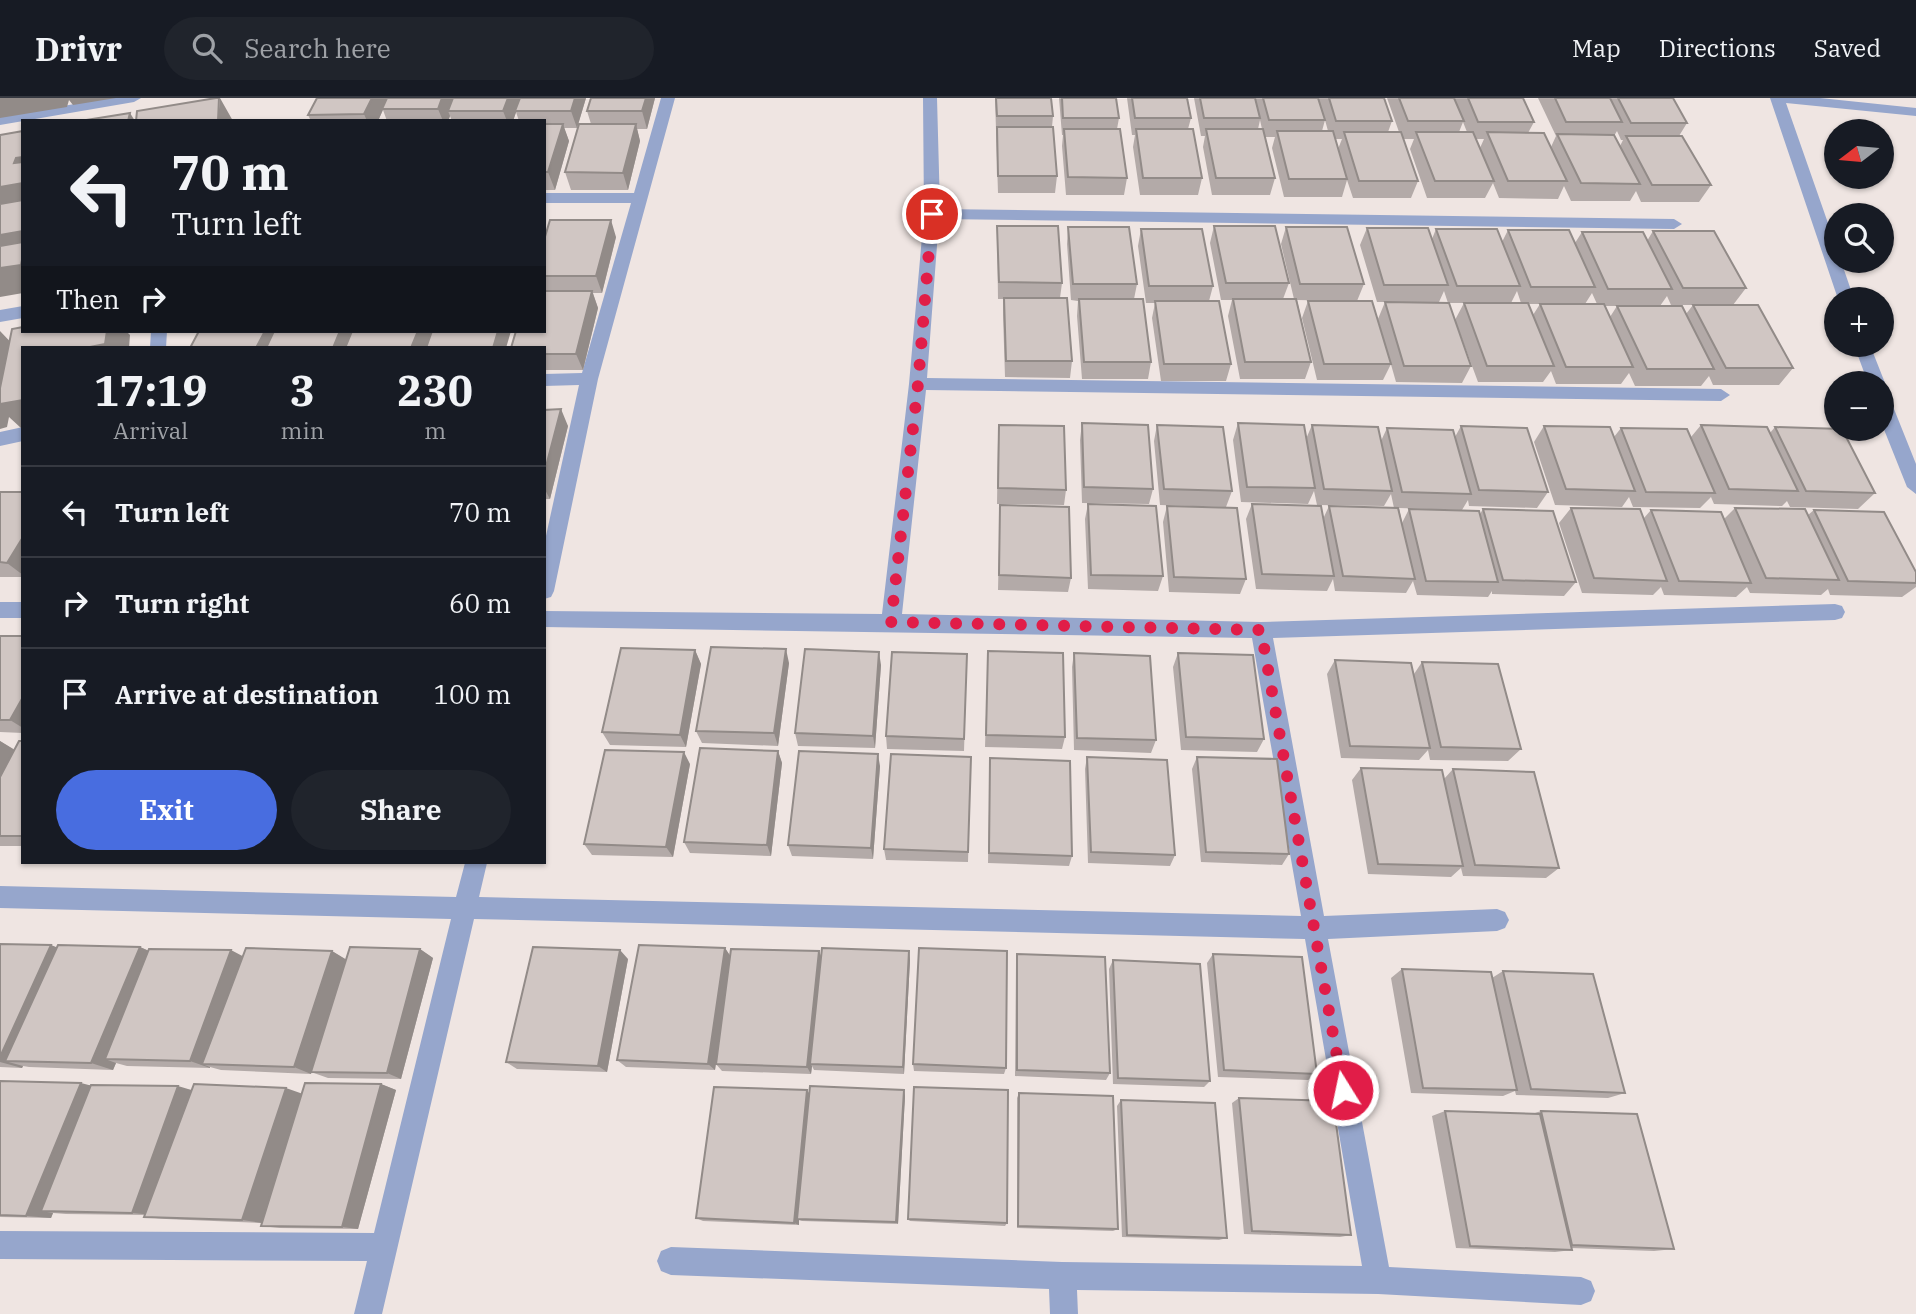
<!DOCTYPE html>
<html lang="en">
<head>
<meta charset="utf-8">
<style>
  :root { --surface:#171b24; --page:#20242c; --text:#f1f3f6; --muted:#9ea1a6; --line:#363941; --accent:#486de0 }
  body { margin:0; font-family:"IBM Plex Serif",serif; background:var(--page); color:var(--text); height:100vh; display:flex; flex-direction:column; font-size:26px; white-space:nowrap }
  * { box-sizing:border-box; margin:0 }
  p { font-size:23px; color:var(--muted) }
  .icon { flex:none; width:38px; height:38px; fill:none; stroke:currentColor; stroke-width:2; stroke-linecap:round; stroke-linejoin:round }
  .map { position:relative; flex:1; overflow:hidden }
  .side { position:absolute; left:21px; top:248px; width:525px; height:518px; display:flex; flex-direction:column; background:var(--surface); border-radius:0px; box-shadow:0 2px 5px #0004 }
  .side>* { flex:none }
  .hud { position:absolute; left:21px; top:21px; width:525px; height:214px; border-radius:0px; box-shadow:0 2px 5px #0004; background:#171b24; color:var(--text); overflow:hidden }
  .needle { width:46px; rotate:254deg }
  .buttons { position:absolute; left:1824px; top:21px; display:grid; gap:14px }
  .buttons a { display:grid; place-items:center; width:70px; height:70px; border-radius:50%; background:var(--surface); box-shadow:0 2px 5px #0004; font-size:35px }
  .pin { position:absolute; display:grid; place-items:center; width:60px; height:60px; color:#fff; margin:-30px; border:4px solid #fff; border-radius:50%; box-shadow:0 2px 7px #0007 }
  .me { position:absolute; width:77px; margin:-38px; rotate:350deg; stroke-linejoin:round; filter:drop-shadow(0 0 5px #0008) }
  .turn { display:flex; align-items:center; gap:24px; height:147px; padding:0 35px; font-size:32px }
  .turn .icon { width:91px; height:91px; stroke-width:2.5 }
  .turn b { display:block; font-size:49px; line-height:60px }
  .then { display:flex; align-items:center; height:66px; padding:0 35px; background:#0003; gap:14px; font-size:26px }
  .eta { display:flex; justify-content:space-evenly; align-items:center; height:119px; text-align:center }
  .eta b { font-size:42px; font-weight:800; line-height:49px }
  .cta { display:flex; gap:14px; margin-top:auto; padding:14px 35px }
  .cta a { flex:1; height:80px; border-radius:42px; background:var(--accent); color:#fff; font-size:28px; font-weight:800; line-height:80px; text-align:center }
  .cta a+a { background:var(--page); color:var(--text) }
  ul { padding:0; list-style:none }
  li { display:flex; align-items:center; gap:21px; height:91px; padding:0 35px; border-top:2px solid var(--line) }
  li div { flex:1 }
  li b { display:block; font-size:26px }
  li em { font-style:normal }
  header { display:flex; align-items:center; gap:42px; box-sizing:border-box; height:98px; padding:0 35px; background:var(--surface); border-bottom:2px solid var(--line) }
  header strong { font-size:33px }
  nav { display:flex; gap:38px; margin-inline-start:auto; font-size:24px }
  .search { width:490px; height:63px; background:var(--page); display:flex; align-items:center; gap:18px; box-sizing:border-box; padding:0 24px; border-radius:38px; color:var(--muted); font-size:26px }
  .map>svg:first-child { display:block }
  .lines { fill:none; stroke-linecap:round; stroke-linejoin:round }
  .minor { fill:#96a6cc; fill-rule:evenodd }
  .wall { fill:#b3aaa8; fill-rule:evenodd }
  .shaded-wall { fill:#928b88 }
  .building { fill:#d0c6c3; stroke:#928b88; stroke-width:2 }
  .route { stroke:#e11d48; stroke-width:12; stroke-dasharray:0 21.6 }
</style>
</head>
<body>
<header>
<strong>Drivr</strong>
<div class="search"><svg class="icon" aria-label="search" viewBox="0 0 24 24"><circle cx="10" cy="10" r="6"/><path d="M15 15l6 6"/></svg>Search here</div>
<nav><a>Map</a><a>Directions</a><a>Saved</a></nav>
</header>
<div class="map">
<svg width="1916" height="1216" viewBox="0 0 1916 1216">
  <rect width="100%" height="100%" fill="#efe5e2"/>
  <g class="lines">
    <path class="minor" d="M109,0H141L134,4L0,27V19Z
      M661,0H675L598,281L554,493L551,499L544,501V447L579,287L544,288V276L582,275L631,105H544V95H634Z
      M923,0H937L940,111L1674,121L1682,126L1674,131L939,121L927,280L1721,291L1730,297L1721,303L926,292L902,516L1261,524L1835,506L1842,508L1845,514L1842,520L1835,522L1273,540L1324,818L1497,811L1505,814L1509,822L1505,830L1497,833L1328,841L1389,1169L1581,1179L1591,1183L1595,1193L1591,1203L1581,1207L1378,1196L1077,1192L1078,1216H1050L1049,1191L671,1177L661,1173L657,1163L661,1153L671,1149L1062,1164L1362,1168L1305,841L474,821L382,1216H354L367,1163L0,1161V1133L374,1135L451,821L0,810V788L456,799L465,765H487L479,799L1301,818L1252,540L544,529V513L882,516L909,286L924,116Z
      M1770,0H1820L1916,10V18L1786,5L1836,148V163H1841L1854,201H1838Z
      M23,208V220L0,224V212Z
      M151,233H167L166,250H150Z
      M1854,247H1870L1885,285L1882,289L1881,285H1868Z
      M1881,295L1890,301L1916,366V396L1907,389L1881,324Z
      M23,329V343L0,348V334Z
      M0,504H23V520H0Z"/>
  </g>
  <path class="wall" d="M317,0H586L577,30H564L569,43L555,92H544V23H519L516,14L513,23H452L450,18L448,23H387L383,12L378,23H311L308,17Z
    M655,0L647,31H637L640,43L628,92H571L565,74L591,26L587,13Z
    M995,0H1051L1053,18L1052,29L1057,78L1055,95H998Z
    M1059,0H1116L1119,20L1117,31L1127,80L1124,97H1066L1062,48L1063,37H1062Z
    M1127,0H1187L1191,20L1188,31L1202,80L1198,97H1140L1133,49L1135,37H1132Z
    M1194,0H1384L1392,23L1388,34H1399L1387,0H1523L1534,24L1528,35L1551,49L1556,38L1538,0H1673L1687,25L1679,38L1711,87L1699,104H1641L1636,93L1630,103H1571L1564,88L1558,101L1499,100L1493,85L1485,100H1427L1410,51L1414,41H1403L1418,83L1411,100H1353L1347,82L1342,99H1284L1272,50L1275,39H1264L1275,80L1270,97H1212L1203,49L1205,38H1201ZM1260,22L1262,31H1258ZM1325,22L1328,33H1322ZM1463,24L1467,34H1459ZM1617,33L1621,42H1623L1620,48L1614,38ZM1335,41H1342L1338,51ZM1476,41H1484L1480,50Z
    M997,128L1062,185L1060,200L1072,263L1070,280L1005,279L1003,217V201H998Z
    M1214,128L1289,185L1283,201H1294L1281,146L1286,129L1364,186L1357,203L1391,266L1383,282H1317L1302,220L1308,203H1349L1297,202L1311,264L1305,281H1240L1228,218L1232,202H1221L1210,145Z
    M1068,129L1137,186L1134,201L1151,264L1148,281H1082L1077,218L1078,203L1071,202L1067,146Z
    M1367,130L1432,141L1436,131L1502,144L1508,132L1575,145L1582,134L1647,143L1653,133L1746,190L1733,207L1793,270L1779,287H1713L1709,278L1701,288H1635L1629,275L1621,286H1556L1551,273L1543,284H1478L1455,222L1464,205H1448L1444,193L1439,204H1377L1360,147ZM1517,193L1521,205H1511ZM1592,195L1597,206H1585ZM1667,198L1671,207H1725H1693L1686,216L1660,208ZM1529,206H1540L1533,217ZM1605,208H1617L1610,219Z
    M1141,131L1213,188L1209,203L1231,266L1226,283H1161L1152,220L1155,205H1146L1138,148Z
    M616,139L602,195H593L598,210L583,272H544V142Z
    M1385,204L1471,268L1462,285L1396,284L1378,221Z
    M544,312L568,328L550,401H544Z
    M1082,325L1153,391L1149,406L1082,405L1080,342Z
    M1238,325L1306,341L1312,327L1381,343L1387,330L1455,339L1461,328L1548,394L1537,410L1469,408L1468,402L1462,412L1399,410L1402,425L1409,411L1480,416L1483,411L1576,484L1564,498L1492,496V493L1488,499L1417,497L1413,483L1406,495L1335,493L1333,481L1327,493L1256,491L1246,421L1252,406L1323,421L1329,408L1394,410L1391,396L1384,408L1317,407L1314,393L1308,406L1241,404L1233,342Z
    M1157,327L1232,393L1226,409L1160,407L1154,343Z
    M1701,327L1770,335L1775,329L1875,395L1858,411L1790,409L1787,403L1782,408L1714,406L1711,399L1700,410L1633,409L1629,399L1622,409L1555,407L1534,344L1544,328L1614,339L1621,330L1691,339Z
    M998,343L1066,392L1064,407L997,406Z
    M0,394H23V479H0Z
    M1088,406L1163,478L1158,493L1088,491L1085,421Z
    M1000,407L1071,480L1068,494L998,492Z
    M1167,408L1246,481L1240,496L1169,494L1163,424Z
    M1571,410L1644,420L1651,412L1724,421L1735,410L1808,417L1814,412L1916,474V489L1902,499L1830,497L1828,491L1821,497L1750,495L1747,489L1736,499L1664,497L1661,489L1653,497L1582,495L1559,425Z
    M0,538H23V635L0,634Z
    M695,552L701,566L686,649L610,647L602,634Z
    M988,553L1065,639L1062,651L985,649Z
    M1074,555L1156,642L1151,655L1074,652L1072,569Z
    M1178,555L1264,641L1257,654L1181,652L1173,569Z
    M967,556L964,653L887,651L886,638Z
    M1335,562L1414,576L1422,564L1521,651L1508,663L1430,662L1428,652L1419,662L1341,660L1327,576Z
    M789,565L778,648L702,645L696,633Z
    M881,567L875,650L798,648L795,635Z
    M0,643L14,652L23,643V748H0Z
    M778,653L782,665L771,758L690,755L684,744Z
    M971,659L968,764L886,762L884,751Z
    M1087,659L1175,757L1170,768L1088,765L1085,671Z
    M1197,659L1289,756L1282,767L1201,764L1192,671Z
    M990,660L1072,758L1069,768L988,765Z
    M690,666L673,759L592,757L584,746Z
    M880,668L873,761L792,758L788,747Z
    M1361,670L1444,681L1453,671L1559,770L1546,780L1463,778L1461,770L1451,779L1368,776L1352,682Z
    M0,846L51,847L57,850L140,849L149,853L243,858L332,853L346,862L420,851L433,860L401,981L328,980L311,974V976L221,972L210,969V970L127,968L116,965L113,972L29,969L23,968L22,970L0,969Z
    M725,850L730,858L819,853L821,858L909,853L910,862L904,976L814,972L812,968L811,976L722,973L716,966L721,929L715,972L626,969L617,962Z
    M1017,856L1110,975L1106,982L1015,978L1016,864Z
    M1213,856L1317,976L1308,982L1218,979L1207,865Z
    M628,861L607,974L517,971L506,964Z
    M1113,862L1210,983L1204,989L1113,986L1109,871Z
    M1402,871L1492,880L1503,873L1625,995L1608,1000L1516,997L1515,993L1503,998L1411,995L1391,880Z
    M913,966L1006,970L1004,976L914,973Z
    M0,983L192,992L302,996L381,986L396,992L358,1131L280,1130L261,1128L262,1125L166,1121L144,1119L145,1117L66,1116L53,1115L51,1120L0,1119Z
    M904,992L905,998L898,1126L802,1123L799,1122V1127L703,1123L696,1120L810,995Z
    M1019,995L1118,1131L1113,1133L1017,1130V1000Z
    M1239,1000L1351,1137L1340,1139L1244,1136L1232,1005Z
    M1121,1002L1227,1140L1219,1142L1122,1139L1117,1008Z
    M1445,1013L1532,1016L1541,1013L1674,1151L1654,1153L1571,1150L1572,1152L1555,1154L1456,1150L1432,1018Z
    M908,1121L1007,1125L1005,1128L910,1123Z"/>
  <path class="shaded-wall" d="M0,0H116L73,7L69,2L67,9L0,20Z
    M220,0L233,23H218Z
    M372,0H388L378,23H367L364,16Z
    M442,0H457L448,13L450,18L448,23H443L438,11Z
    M508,0H521L513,23H507L503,13Z
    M575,0H586L577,30L571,13Z
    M646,0H655L647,31L642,13Z
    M130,15L135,23H128Z
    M563,26L569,43L555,92L548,74Z
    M636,26L640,43L628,92L623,75Z
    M23,59V76L14,65L16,60Z
    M23,85V113L0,117V89Z
    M611,122L616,139L602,195L596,178Z
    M23,133V195L0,199V137Z
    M592,193L598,210L583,272L576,256Z
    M0,233L21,255L23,330H21L9,319L7,329L0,331Z
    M107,233H126L130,237L129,250H85Z
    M265,233H284L276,250H256Z
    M340,233H357L350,250H333Z
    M418,233H433L426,250H411Z
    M498,233H511L506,250H493Z
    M561,311L568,328L550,401L544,390V376Z
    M23,439V477L7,465Z
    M786,551L789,565L778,648L774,635Z
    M695,552L701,566L686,649L680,637Z
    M879,554L881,567L875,650L873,638Z
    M23,599V630L10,622Z
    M0,643L20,655L0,692Z
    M778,653L782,665L771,758L767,747Z
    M684,654L690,666L673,759L666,749Z
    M878,656L880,668L873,761L871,750Z
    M51,847L73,856L5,963L23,968L22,970L0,964V959Z
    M140,849L160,858L105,961L116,965L113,972L91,965Z
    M725,850L731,859L715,972L708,966Z
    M420,851L433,860L401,981L387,975Z
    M231,852L248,861L202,966L210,969V970L190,963Z
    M620,852L628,861L607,974L598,968Z
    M332,853L347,862L311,976L294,969Z
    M819,853L822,862L810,966L812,968L811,976L807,969Z
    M909,853L910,862L904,976L903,969Z
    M81,985L104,991L41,1113L53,1115L51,1120L26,1118Z
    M381,986L396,992L358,1131L342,1129Z
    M178,988L198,994L154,1117L132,1115Z
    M286,990L303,996L262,1125L242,1122Z
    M807,992L811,998L797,1121L799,1122V1127L794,1125Z
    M904,992L905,998L898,1126L896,1124Z"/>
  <path class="building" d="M216,0H219L218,23H136L137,13Z
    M317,0H372L364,16L308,17Z
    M387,0H442L438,11H382Z
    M453,0H508L503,13H448Z
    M520,0H575L571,13H515Z
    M591,0H646L642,13H587Z
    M996,0H1051L1053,18H997Z
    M1062,0H1116L1119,20H1063Z
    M1132,0H1187L1191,20H1135Z
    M1200,0H1255L1260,20H1204Z
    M1263,0H1318L1325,22H1269Z
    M1329,0H1384L1392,23H1336Z
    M1399,0H1454L1464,23H1408Z
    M1468,0H1523L1534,24H1478Z
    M1555,0H1610L1622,24H1566Z
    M1618,0H1673L1687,25H1631Z
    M130,15L128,23H80Z
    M544,26H563L548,74H544Z
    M579,26H636L623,75L565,74Z
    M997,29H1053L1057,78H998Z
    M1064,31H1120L1127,80L1068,79Z
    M1136,31H1193L1202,80H1143Z
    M1206,31H1263L1275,80H1216Z
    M23,33V59L16,60L14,65L23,64V85L0,89V37Z
    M1277,33H1333L1347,81H1289Z
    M1344,34H1401L1418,83H1359Z
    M1416,34H1473L1494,83H1435Z
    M1487,34L1544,35L1567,83H1508Z
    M1557,36L1614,37L1640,86L1581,85Z
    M1626,38H1682L1711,87H1652Z
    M23,102V133L0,137V106Z
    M550,122H611L596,178H544V142Z
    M997,128H1058L1062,185L999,184Z
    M1214,128H1275L1289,185H1226Z
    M1068,129H1129L1137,186H1073Z
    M1286,129H1347L1364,186H1300Z
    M1367,130H1428L1448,187H1384Z
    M1141,131H1202L1213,188H1149Z
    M1436,131H1497L1520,188H1457Z
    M1508,132H1569L1595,189H1531Z
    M1653,133H1714L1746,190H1683Z
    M1582,134H1643L1672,191H1608Z
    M23,144V157L21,167L0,170V148Z
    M544,193H592L576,256H544V250H511L516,233H544Z
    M1004,200H1067L1072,263H1006Z
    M1079,201H1143L1151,264H1084Z
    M1233,201H1296L1311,264H1245Z
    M1155,203H1219L1231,266H1164Z
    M1308,203H1372L1391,266H1324Z
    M1385,204L1449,205L1471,268H1404Z
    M1464,205H1528L1554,268H1487Z
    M1540,206H1604L1633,269H1566Z
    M1693,207H1758L1793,270H1726Z
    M1617,208H1682L1714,271H1647Z
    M23,229V233H107L105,246L85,250H23V302L0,306V290L12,231Z
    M199,233H265L256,250H190Z
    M274,233H340L333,250H266Z
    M352,233H418L411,250H345Z
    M432,233H498L493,250H426Z
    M561,311L544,376V312Z
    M1082,325L1148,327L1153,391L1084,389Z
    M1238,325L1304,327L1315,390L1247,389Z
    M999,327L1064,328L1066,392L998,390Z
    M1157,327L1223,329L1232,393L1164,391Z
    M1312,327L1378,329L1392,393L1324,391Z
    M1701,327L1767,329L1798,393L1729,391Z
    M1461,328L1527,330L1548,394L1479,392Z
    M1544,328L1610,329L1635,393L1566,391Z
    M1775,329L1842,331L1875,395L1806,393Z
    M1387,330L1453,332L1471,396L1402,394Z
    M1621,330L1687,331L1715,395L1646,394Z
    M0,394H23V439L7,465L0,464Z
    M1088,406L1156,408L1163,478L1091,477Z
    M1252,406L1321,408L1334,478L1262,476Z
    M1000,407L1069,409L1071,480L999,477Z
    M1167,408L1237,410L1246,481L1174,479Z
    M1329,408L1398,410L1415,481L1343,478Z
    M1571,410L1640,411L1667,483L1594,480Z
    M1735,410L1805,411L1839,482L1766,480Z
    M1409,411L1479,413L1498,484L1426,483Z
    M1483,411L1553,413L1576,484L1503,482Z
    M1651,412L1721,414L1751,485L1679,483Z
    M1814,412L1884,414L1916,474V485L1848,483Z
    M0,538H23V599L10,622H0Z
    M711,549L786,551L774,635L696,633Z
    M621,550L695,552L680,637L602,634Z
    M805,551L879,554L873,638L795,635Z
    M988,553L1063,555L1065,639L986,637Z
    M892,554L967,556L964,641L886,638Z
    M1074,555L1150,558L1156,642L1077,640Z
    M1178,555L1253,557L1264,641L1186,639Z
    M1335,562L1411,565L1430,650L1350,648Z
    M1422,564L1498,566L1521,651L1441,649Z
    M19,643H23V738H0V679Z
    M700,650L778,653L767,747L684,744Z
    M605,652L684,654L666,749L584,746Z
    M799,653L878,656L871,750L788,747Z
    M891,656L971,659L968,754L884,751Z
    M1087,659L1167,662L1175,757L1091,754Z
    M1197,659L1277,661L1289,756L1206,754Z
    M990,660L1070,663L1072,758L989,755Z
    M1361,670L1442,672L1463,768L1378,766Z
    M1453,671L1534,674L1559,770L1475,767Z
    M0,846L51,847L0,959Z
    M58,847L140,849L91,965L5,963Z
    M639,847L725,850L708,966L617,962Z
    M350,849L420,851L387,975L311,974Z
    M533,849L620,852L598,968L506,964Z
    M246,850L332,853L294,969L202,966Z
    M822,850L909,853L903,969L810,966Z
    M919,850L1007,853L1006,970L913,966Z
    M149,851L231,852L190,963L105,961Z
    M731,851L819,853L807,969L716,966Z
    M1017,856L1105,859L1110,975L1017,972Z
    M1213,856L1302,859L1317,976L1224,972Z
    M1113,862L1200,866L1210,983L1118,980Z
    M1402,871L1491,874L1517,992L1423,990Z
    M1503,873L1593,876L1625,995L1531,991Z
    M0,983L81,985L26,1118L0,1117Z
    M305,985L381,986L342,1129L261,1128Z
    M194,986L286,990L242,1122L144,1119Z
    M91,987L178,988L132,1115L41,1113Z
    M810,988L904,992L896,1124L797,1121Z
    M714,989L807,992L794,1125L696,1120Z
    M914,989L1008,992L1007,1125L908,1121Z
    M1019,995L1113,998L1118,1131L1018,1128Z
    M1239,1000L1333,1003L1351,1137L1252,1133Z
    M1121,1002L1215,1005L1227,1140L1127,1137Z
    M1445,1013L1540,1016L1572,1152L1470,1148Z
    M1541,1013L1637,1016L1674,1151L1572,1147Z"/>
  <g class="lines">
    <path class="route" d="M932,116L918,286L891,524L1261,532L1343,992"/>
  </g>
</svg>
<div class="buttons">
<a><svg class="needle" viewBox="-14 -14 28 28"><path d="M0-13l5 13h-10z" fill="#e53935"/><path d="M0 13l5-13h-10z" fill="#9ea1a6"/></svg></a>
<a><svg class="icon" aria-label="search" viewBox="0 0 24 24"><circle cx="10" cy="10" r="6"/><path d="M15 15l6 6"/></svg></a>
<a>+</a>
<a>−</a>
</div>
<div class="pin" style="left:932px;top:116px;background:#d93025"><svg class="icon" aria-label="arrive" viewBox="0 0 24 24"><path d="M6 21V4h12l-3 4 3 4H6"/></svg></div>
<svg class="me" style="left:1343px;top:992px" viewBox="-20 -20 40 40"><circle r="17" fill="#e11d48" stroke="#fff" stroke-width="3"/><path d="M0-11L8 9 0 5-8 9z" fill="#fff"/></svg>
<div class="hud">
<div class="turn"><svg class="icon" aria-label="left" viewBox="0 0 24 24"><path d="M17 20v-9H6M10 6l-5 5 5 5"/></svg><div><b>70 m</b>Turn left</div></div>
<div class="then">Then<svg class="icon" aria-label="right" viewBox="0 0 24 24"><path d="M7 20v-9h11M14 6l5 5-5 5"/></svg></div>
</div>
<section class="side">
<div class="eta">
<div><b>17:19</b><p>Arrival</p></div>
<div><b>3</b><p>min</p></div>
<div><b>230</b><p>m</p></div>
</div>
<ul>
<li><svg class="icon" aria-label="left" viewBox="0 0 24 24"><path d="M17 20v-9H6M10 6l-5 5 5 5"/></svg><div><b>Turn left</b></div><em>70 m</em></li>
<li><svg class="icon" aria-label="right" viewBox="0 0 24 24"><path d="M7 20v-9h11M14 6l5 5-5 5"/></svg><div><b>Turn right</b></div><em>60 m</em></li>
<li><svg class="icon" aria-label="arrive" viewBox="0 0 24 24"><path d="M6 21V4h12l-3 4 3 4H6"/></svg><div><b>Arrive at destination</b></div><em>100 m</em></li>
</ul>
<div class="cta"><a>Exit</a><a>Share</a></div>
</section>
</div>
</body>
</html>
